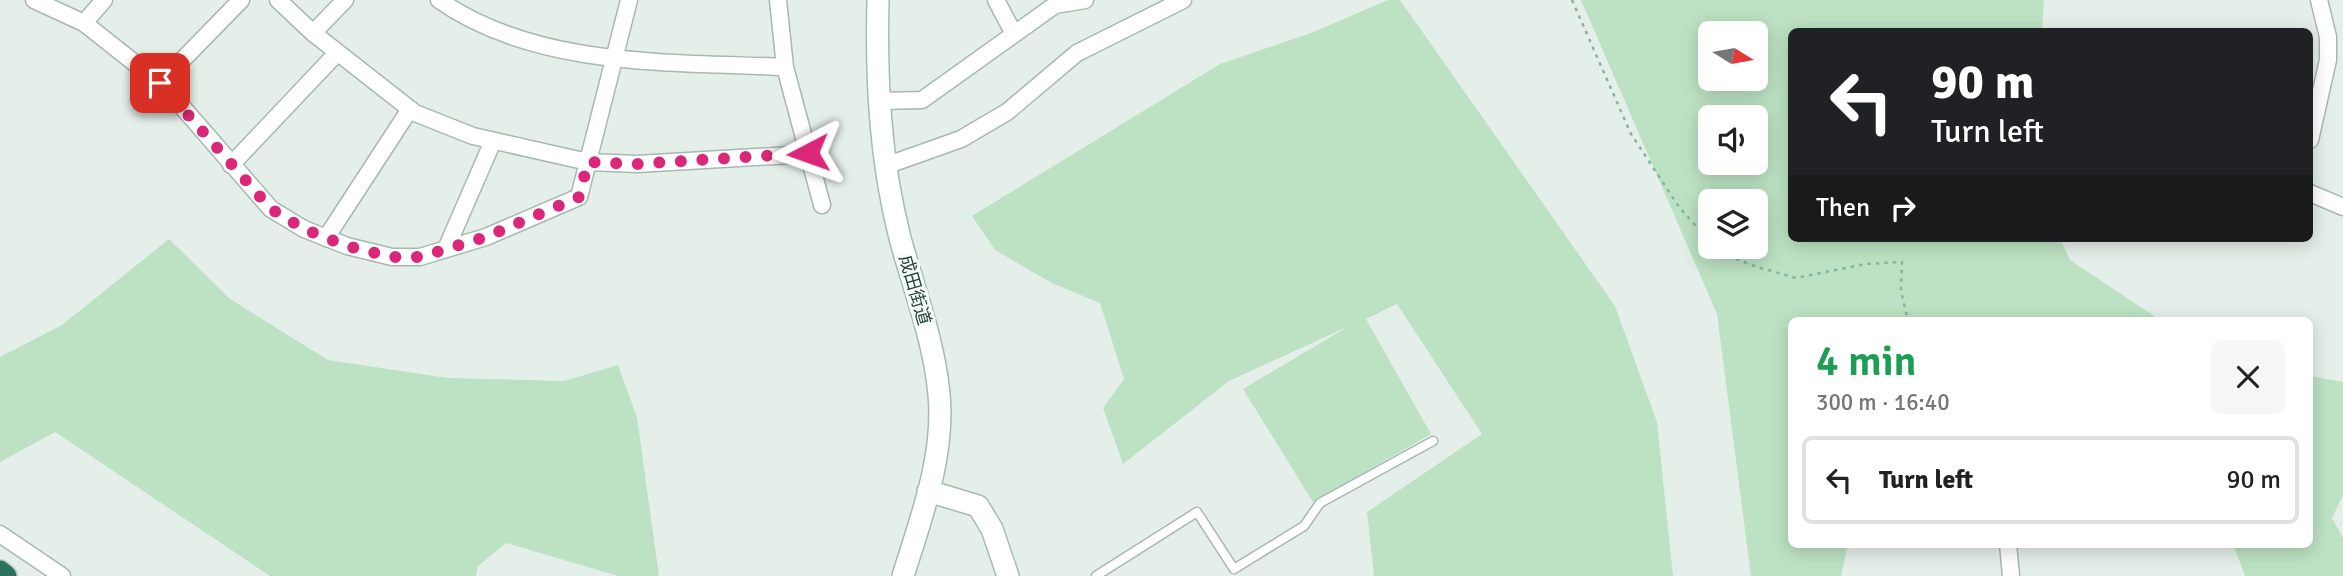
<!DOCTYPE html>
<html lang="en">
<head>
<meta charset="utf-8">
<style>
  :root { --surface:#fff; --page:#f6f6f6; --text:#222; --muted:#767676; --line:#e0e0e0 }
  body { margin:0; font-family:Signika,"Noto Sans JP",sans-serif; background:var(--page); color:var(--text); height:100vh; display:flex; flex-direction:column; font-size:26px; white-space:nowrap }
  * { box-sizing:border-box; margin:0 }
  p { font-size:23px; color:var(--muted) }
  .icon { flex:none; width:38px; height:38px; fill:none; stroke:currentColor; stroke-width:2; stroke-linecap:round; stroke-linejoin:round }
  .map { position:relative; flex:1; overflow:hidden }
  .details { position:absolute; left:1788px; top:317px; width:525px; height:231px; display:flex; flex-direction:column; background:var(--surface); border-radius:10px; box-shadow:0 4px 18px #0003 }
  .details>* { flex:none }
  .top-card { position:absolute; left:1788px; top:28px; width:525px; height:214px; border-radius:10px; box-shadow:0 4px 18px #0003; background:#202124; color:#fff; overflow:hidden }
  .needle { width:46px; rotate:101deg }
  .fabs { position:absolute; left:1698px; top:21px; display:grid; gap:14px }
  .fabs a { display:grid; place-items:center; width:70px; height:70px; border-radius:10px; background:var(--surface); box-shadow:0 4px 18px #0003; font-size:35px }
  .pin { position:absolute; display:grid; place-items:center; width:60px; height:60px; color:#fff; margin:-30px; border-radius:14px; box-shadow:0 4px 10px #0006 }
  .me { position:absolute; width:77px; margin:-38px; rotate:266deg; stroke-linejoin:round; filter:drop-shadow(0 0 5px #0008) }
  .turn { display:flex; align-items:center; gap:24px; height:147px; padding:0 28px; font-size:32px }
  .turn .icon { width:91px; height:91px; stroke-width:2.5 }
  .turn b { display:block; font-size:49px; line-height:60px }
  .then { display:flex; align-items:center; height:66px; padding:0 28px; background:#0003; gap:14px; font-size:26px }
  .round { display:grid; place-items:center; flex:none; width:74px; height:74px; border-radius:10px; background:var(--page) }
  .overview { display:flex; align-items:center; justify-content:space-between; height:119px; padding:0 28px }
  h1 { font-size:42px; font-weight:600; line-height:52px; color:#1e9e55 }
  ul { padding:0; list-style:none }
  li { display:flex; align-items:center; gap:21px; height:88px; margin:0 14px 10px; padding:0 14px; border:4px solid var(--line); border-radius:10px }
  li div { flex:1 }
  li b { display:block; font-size:26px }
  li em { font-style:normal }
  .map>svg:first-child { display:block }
  .green { fill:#bde2c3; fill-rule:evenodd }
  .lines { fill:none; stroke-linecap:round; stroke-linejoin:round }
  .lane-casing { stroke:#a7b8b1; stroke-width:11 }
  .street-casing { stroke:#a7b8b1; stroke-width:19 }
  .secondary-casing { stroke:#a2bcb0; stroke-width:24 }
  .highway-casing { stroke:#c1cac7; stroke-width:24 }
  .path { stroke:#83b5a0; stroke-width:2.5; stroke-dasharray:3.5 5; stroke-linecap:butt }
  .lane { stroke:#fff; stroke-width:8 }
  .street { stroke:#fff; stroke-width:16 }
  .secondary { stroke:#fff; stroke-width:21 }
  .highway { stroke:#2b725c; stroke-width:21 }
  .route { stroke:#db2777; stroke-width:12; stroke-dasharray:0 21.6 }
  .labels { text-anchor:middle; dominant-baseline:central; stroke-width:6; stroke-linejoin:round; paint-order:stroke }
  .street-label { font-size:18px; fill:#224337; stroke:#f6fbf8 }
</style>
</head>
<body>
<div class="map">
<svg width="2343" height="576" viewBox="0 0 2343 576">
  <rect width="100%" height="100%" fill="#e5efea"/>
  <path class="green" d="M1388,0H1400L1615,306L1657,422L1673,576H1374L1367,512L1482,434L1397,304L1366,319L1431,434L1313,502L1243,389L1349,326L1229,381L1123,464L1103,408L1124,379L1100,303L1052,283L995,250L972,216L1220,64L1311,33Z
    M1581,0H2044L2042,31L1792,32V238H2060L2070,260L2160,320H1792V544H1848L1841,576H1751L1717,314ZM1710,33H1755V79H1710ZM1755,117V163H1710V117ZM1710,201H1755V247H1710Z
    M169,239L230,299L328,360L448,378L564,381L618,365L637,417L659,576H618L506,543L478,566L476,576H270L55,432L0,462V357L62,325Z
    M2310,376L2343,382V495L2332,518L2343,538V576H2245L2233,544H2310Z"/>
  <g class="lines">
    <defs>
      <path id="lane" d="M1096,576L1197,512L1234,569L1304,526L1320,503L1433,441"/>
      <path id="street" d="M34,0L84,23L165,87L271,209L304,229L347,246L392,257H420L486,237L579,197L629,0
        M278,0L313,33L415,113L473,136L588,162L637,164L808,154
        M439,0C536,68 672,62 785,67
        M778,0L785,67L822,205
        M996,0L1014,34
        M84,23L104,0
        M313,33L345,0
        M160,83L241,0
        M878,101L922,100L1055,5L1085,0
        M2310,140L2328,60V37L2319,0
        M231,165L337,53
        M885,166L961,139L1007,112L1077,53L1183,0
        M2310,193L2343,207
        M326,238L410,109
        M446,249L493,141
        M0,534L62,576
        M2008,544L2011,576"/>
      <path id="secondary" d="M878,0C876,81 880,160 900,238C914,290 934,340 939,394C945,456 921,518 903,576
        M928,491L978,506L992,529L1008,576"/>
      <path id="highway" d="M0,571L6,576"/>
    </defs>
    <use href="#lane" class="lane-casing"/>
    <use href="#street" class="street-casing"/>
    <use href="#secondary" class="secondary-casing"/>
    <use href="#highway" class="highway-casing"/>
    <path class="path" d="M1572,0L1631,134L1679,207L1710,242
      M1714,247L1718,252L1757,267L1796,278L1865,264L1902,262L1901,291L1908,320"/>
    <use href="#lane" class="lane"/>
    <use href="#street" class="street"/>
    <use href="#secondary" class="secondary"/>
    <use href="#highway" class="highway"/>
  </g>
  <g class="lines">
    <path class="route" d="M160,83L271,209L304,229L347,246L392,257H420L486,237L579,197L588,162L637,164L808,153"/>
  </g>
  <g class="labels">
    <g class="street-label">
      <text transform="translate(915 290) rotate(74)">成田街道</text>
    </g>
  </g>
</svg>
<div class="fabs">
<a><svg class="needle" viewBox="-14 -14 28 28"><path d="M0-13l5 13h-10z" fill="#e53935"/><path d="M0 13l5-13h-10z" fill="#767676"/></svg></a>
<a><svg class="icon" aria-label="sound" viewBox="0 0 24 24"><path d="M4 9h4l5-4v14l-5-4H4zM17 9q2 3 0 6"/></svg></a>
<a><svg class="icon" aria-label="layers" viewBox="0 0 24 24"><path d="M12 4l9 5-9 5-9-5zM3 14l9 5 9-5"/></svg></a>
</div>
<div class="pin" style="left:160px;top:83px;background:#d93025"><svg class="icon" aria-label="arrive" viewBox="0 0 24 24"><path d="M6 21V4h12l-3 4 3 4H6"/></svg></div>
<svg class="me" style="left:808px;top:153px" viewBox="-20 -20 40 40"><path d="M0-17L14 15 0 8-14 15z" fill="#db2777" stroke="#fff" stroke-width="4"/></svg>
<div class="top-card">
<div class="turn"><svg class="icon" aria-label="left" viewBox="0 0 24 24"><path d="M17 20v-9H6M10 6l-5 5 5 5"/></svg><div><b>90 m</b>Turn left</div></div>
<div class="then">Then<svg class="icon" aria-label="right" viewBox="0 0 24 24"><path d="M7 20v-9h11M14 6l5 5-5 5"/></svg></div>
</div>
<section class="details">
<div class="overview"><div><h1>4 min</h1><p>300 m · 16:40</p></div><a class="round"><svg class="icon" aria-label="close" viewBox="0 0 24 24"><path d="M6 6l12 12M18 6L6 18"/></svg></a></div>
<ul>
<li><svg class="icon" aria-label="left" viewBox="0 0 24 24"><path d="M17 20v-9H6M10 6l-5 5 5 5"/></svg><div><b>Turn left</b></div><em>90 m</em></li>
</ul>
</section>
</div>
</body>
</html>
